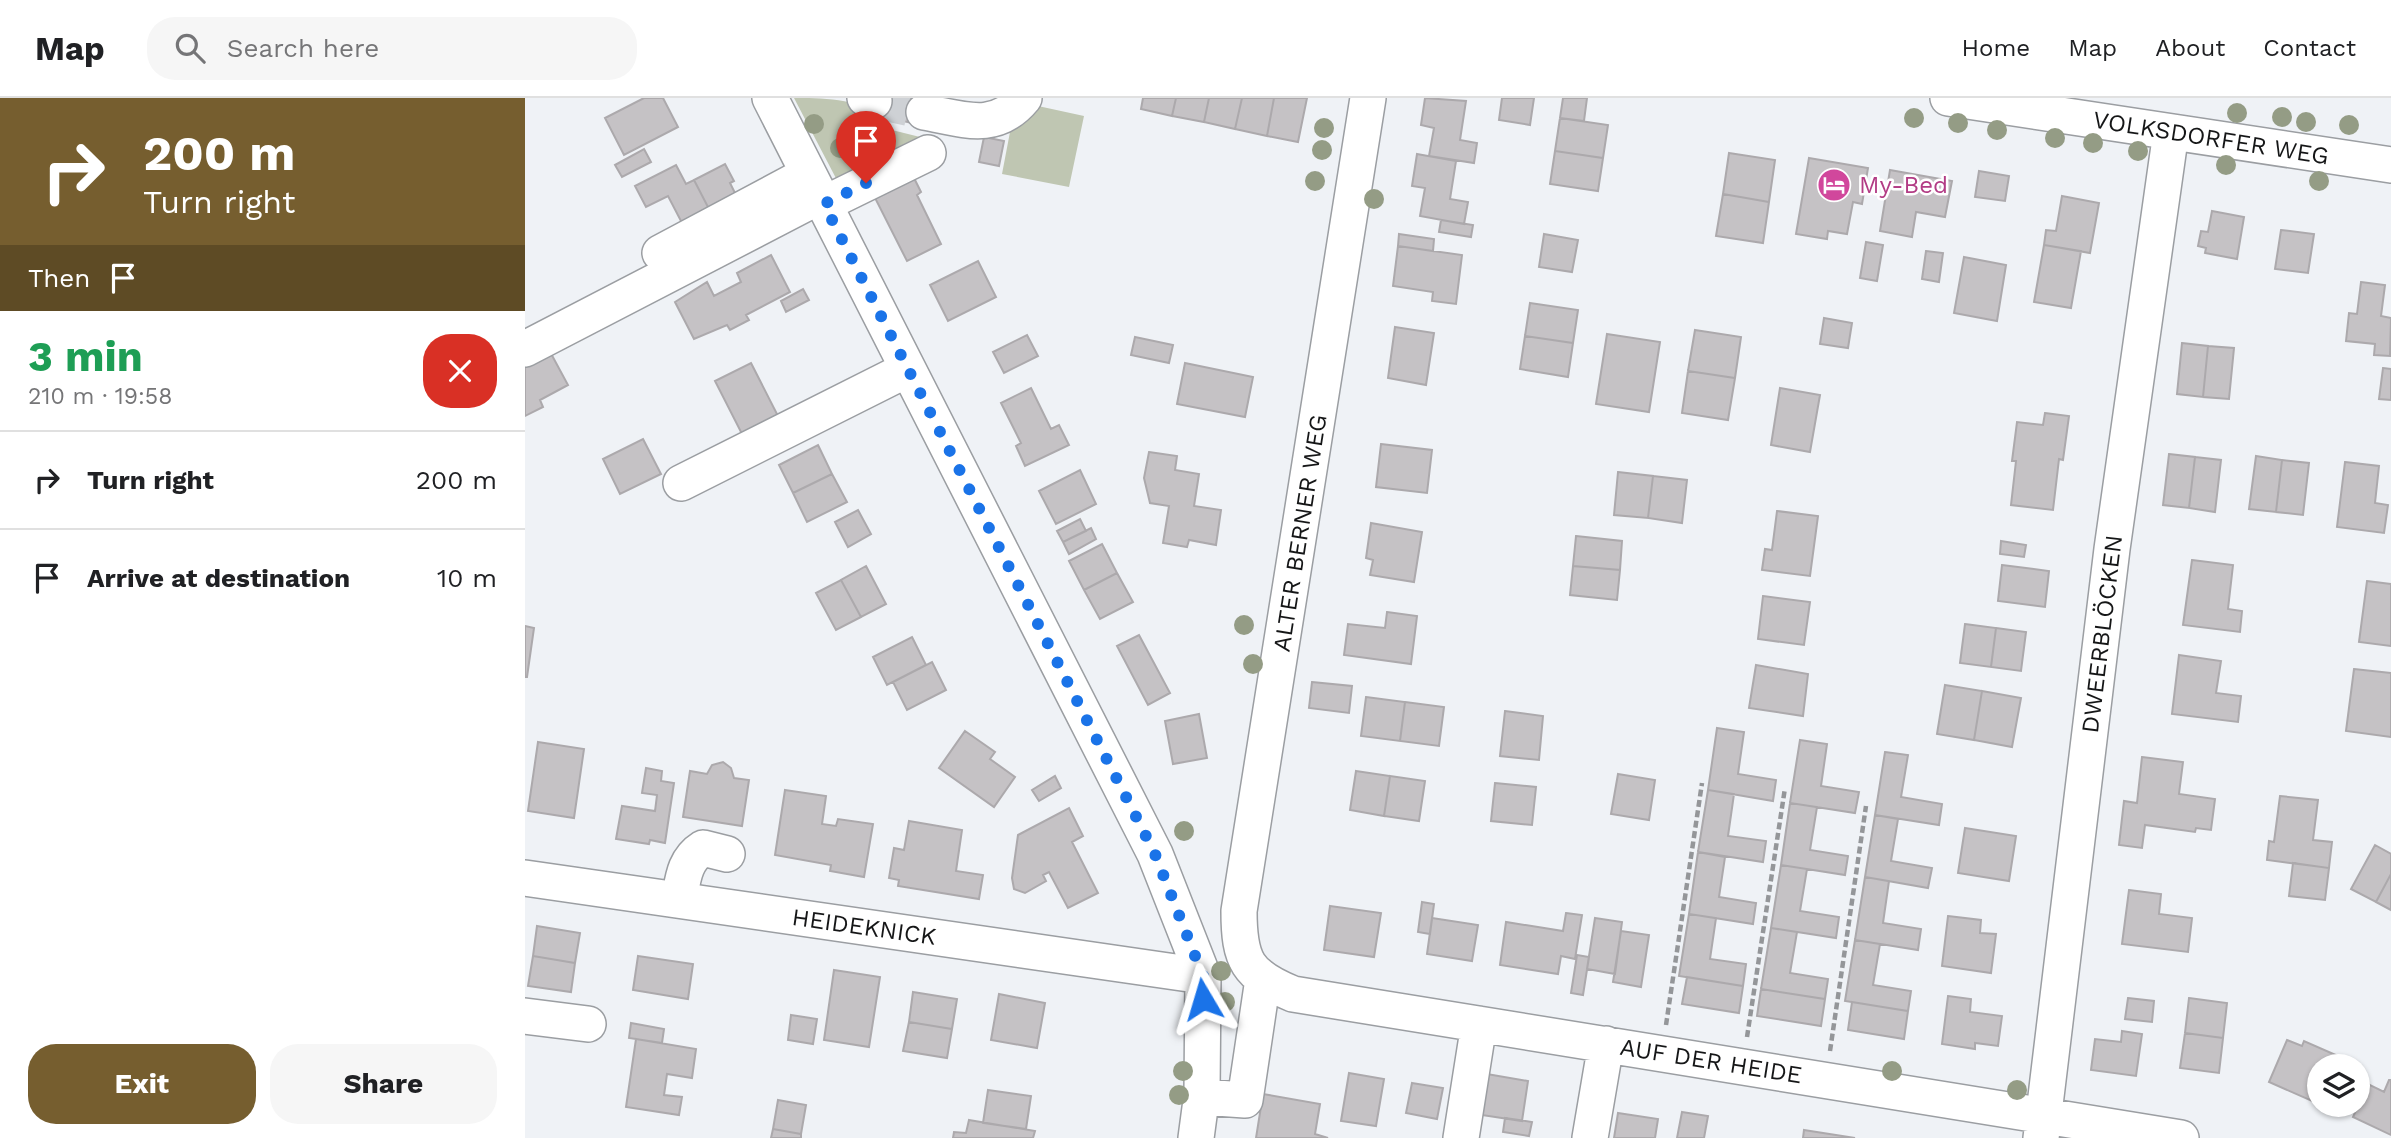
<!DOCTYPE html>
<html lang="en">
<head>
<meta charset="utf-8">
<style>
  :root { --surface:#fff; --page:#f6f6f6; --text:#202124; --muted:#757577; --line:#e0e0e0; --accent:#765e2f }
  body { margin:0; font-family:"Work Sans",sans-serif; background:var(--page); color:var(--text); height:100vh; display:flex; flex-direction:column; font-size:26px; white-space:nowrap }
  * { box-sizing:border-box; margin:0 }
  p { font-size:23px; color:var(--muted) }
  .icon { flex:none; width:38px; height:38px; fill:none; stroke:currentColor; stroke-width:2; stroke-linecap:round; stroke-linejoin:round }
  .map { position:relative; flex:1; overflow:hidden }
  .panel { display:flex; flex-direction:column; background:var(--surface); width:525px }
  .panel>* { flex:none }
  .top-card { background:#765e2f; color:#fff; overflow:hidden }
  .tools { position:absolute; left:1782px; top:956px; display:grid; gap:14px }
  .tools a { display:grid; place-items:center; width:63px; height:63px; border-radius:50%; background:var(--surface); box-shadow:0 2px 5px #0004; font-size:35px }
  .pin { position:absolute; display:grid; place-items:center; width:60px; height:60px; color:#fff; margin:-72px -30px; border-radius:50% 50% 50% 0; rotate:-45deg; box-shadow:0 0 7px #0007 }
  .pin .icon { rotate:45deg }
  .me { position:absolute; width:77px; margin:-38px; rotate:353deg; stroke-linejoin:round; filter:drop-shadow(0 0 5px #0008) }
  .turn { display:flex; align-items:center; gap:24px; height:147px; padding:0 28px; font-size:32px }
  .turn .icon { width:91px; height:91px; stroke-width:2.5 }
  .turn b { display:block; font-size:49px; line-height:60px }
  .then { display:flex; align-items:center; height:66px; padding:0 28px; background:#0003; gap:14px; font-size:26px }
  .round { display:grid; place-items:center; flex:none; width:74px; height:74px; border-radius:28px; background:var(--page) }
  .overview { display:flex; align-items:center; justify-content:space-between; height:119px; padding:0 28px }
  h1 { font-size:42px; font-weight:700; line-height:52px; color:#1e9e55 }
  .action { display:flex; gap:14px; margin-top:auto; padding:14px 28px }
  .action a { flex:1; height:80px; border-radius:28px; background:var(--accent); color:#fff; font-size:28px; font-weight:700; line-height:80px; text-align:center }
  .action a+a { background:var(--page); color:var(--text) }
  ul { padding:0; list-style:none }
  li { display:flex; align-items:center; gap:21px; height:98px; padding:0 28px; border-top:2px solid var(--line) }
  li div { flex:1 }
  li b { display:block; font-size:26px }
  li em { font-style:normal }
  header { display:flex; align-items:center; gap:42px; box-sizing:border-box; height:98px; padding:0 35px; background:var(--surface); border-bottom:2px solid var(--line) }
  header strong { font-size:33px }
  nav { display:flex; gap:38px; margin-inline-start:auto; font-size:24px }
  .search { width:490px; height:63px; background:var(--page); display:flex; align-items:center; gap:18px; box-sizing:border-box; padding:0 24px; border-radius:28px; color:var(--muted); font-size:26px }
  main { display:flex; flex:1; min-height:0 }
  .map>svg:first-child { display:block }
  .green { fill:#bfc6b2 }
  .building { fill:#c5c2c5; stroke:#aca9ac; stroke-width:2 }
  .lines { fill:none; stroke-linecap:round; stroke-linejoin:round }
  .minor-tunnel { stroke:#ced1d5; stroke-width:35; stroke-dasharray:35 18; stroke-linecap:butt }
  .minor-casing { stroke:#9b9ea2; stroke-width:38 }
  .path { stroke:#949699; stroke-width:4.5; stroke-dasharray:7 3.5; stroke-linecap:butt }
  .minor { stroke:#fff; stroke-width:35 }
  .tree { fill:#949c85 }
  .route { stroke:#1a73e8; stroke-width:12; stroke-dasharray:0 21.6 }
  .labels { text-anchor:middle; dominant-baseline:central; stroke-width:5; stroke-linejoin:round; paint-order:stroke }
  .street-label { font-size:24px; fill:#151617; stroke:#fff }
  .hotel-label { font-size:24px; fill:#b23c85; stroke:#fff; text-anchor:start }
</style>
</head>
<body>
<header>
<strong>Map</strong>
<div class="search"><svg class="icon" aria-label="search" viewBox="0 0 24 24"><circle cx="10" cy="10" r="6"/><path d="M15 15l6 6"/></svg>Search here</div>
<nav><a>Home</a><a>Map</a><a>About</a><a>Contact</a></nav>
</header>
<main>
<section class="panel">
<div class="top-card">
<div class="turn"><svg class="icon" aria-label="right" viewBox="0 0 24 24"><path d="M7 20v-9h11M14 6l5 5-5 5"/></svg><div><b>200 m</b>Turn right</div></div>
<div class="then">Then<svg class="icon" aria-label="arrive" viewBox="0 0 24 24"><path d="M6 21V4h12l-3 4 3 4H6"/></svg></div>
</div>
<div class="overview"><div><h1>3 min</h1><p>210 m · 19:58</p></div><a class="round" style="background:#d93025;color:#fff"><svg class="icon" aria-label="close" viewBox="0 0 24 24"><path d="M6 6l12 12M18 6L6 18"/></svg></a></div>
<ul>
<li><svg class="icon" aria-label="right" viewBox="0 0 24 24"><path d="M7 20v-9h11M14 6l5 5-5 5"/></svg><div><b>Turn right</b></div><em>200 m</em></li>
<li><svg class="icon" aria-label="arrive" viewBox="0 0 24 24"><path d="M6 21V4h12l-3 4 3 4H6"/></svg><div><b>Arrive at destination</b></div><em>10 m</em></li>
</ul>
<div class="action"><a>Exit</a><a>Share</a></div>
</section>
<div class="map">
<svg width="1866" height="1040" viewBox="0 0 1866 1040">
  <rect width="100%" height="100%" fill="#eff2f6"/>
  <path class="green" d="M269,0C293,0 336,0 353,18L351,28L403,41L314,86Z
    M513,8L559,18L544,89L477,76L485,34Z"/>
  <path class="building" d="M119,0H138L153,29L99,57L80,20Z
    M350,0H402L396,27L347,16Z
    M618,0H651L647,18L616,11Z
    M651,0H684L679,24L647,18Z
    M684,0H717L710,31L679,24Z
    M717,0H749L742,38L710,31Z
    M749,0H782L773,44L742,38Z
    M900,0L941,3L935,42L952,45L949,65L904,58L909,30L896,27Z
    M977,0H1009L1005,27L974,22Z
    M1038,0H1062L1059,23L1035,20Z
    M1035,20L1083,27L1078,60L1030,53Z
    M459,39L479,43L474,68L454,64Z
    M119,51L126,64L97,79L90,67Z
    M1030,53L1078,60L1073,93L1025,86Z
    M1204,55L1250,62L1244,104L1198,96Z
    M892,56L931,63L925,101L943,104L939,126L895,118L900,90L887,88Z
    M1284,60L1343,70L1337,106L1328,104L1322,136L1303,133L1302,141L1271,136Z
    M200,66L209,83L205,85L211,97L184,111L169,82Z
    M151,67L161,86L169,82L184,111L157,125L143,98L121,109L110,88Z
    M385,72L396,94L392,97L416,146L382,163L346,92Z
    M1365,72L1427,83L1420,119L1391,114L1387,139L1355,133Z
    M1454,73L1484,78L1480,103L1450,99Z
    M1198,96L1244,104L1238,145L1191,138Z
    M1537,98L1574,105L1565,155L1519,147L1521,132L1531,133Z
    M1687,113L1719,119L1712,161L1680,155L1681,150L1673,148L1676,133L1683,134Z
    M916,122L948,127L946,139L914,134Z
    M1756,132L1789,136L1783,175L1750,171Z
    M874,136L909,141L908,153L873,148Z
    M1019,136L1053,142L1047,174L1014,169Z
    M1341,144L1358,147L1352,183L1335,180Z
    M1519,147L1556,153L1546,210L1509,204Z
    M873,148L937,157L931,206L907,203L908,194L868,188Z
    M1401,153L1418,155L1414,184L1397,181Z
    M246,157L265,194L221,217L224,222L205,232L202,227L169,241L150,204L182,184L189,198L216,184L212,175Z
    M1439,159L1481,167L1472,223L1429,215Z
    M453,163L471,199L423,223L405,187Z
    M1836,184L1860,187L1856,218L1866,220L1865,258L1849,257L1850,246L1821,243L1824,215L1832,216Z
    M278,191L284,202L261,214L256,203Z
    M1005,205L1053,212L1048,245L1000,238Z
    M1299,220L1327,225L1323,250L1295,246Z
    M870,229L909,235L901,287L863,280Z
    M1170,232L1216,239L1210,280L1163,273Z
    M1082,236L1135,244L1124,314L1071,306Z
    M502,237L513,258L479,275L468,254Z
    M1000,238L1048,245L1043,279L995,271Z
    M610,239L648,247L644,265L606,257Z
    M1657,245L1683,248L1678,299L1652,296Z
    M1683,248L1709,250L1704,301L1678,299Z
    M23,250L43,287L15,302L18,309L0,318V262Z
    M226,265L253,318L217,336L190,283Z
    M660,265L728,279L720,319L652,306Z
    M1858,270L1866,271V302L1854,301Z
    M1163,273L1210,280L1203,322L1157,315Z
    M506,290L526,331L534,327L544,347L500,368L491,348L496,345L476,305Z
    M1255,290L1295,297L1285,354L1246,347Z
    M1520,315L1544,318L1538,362L1534,361L1528,412L1486,407L1491,363H1487L1492,324L1518,327Z
    M118,341L136,376L95,396L78,361Z
    M856,346L907,352L902,395L851,389Z
    M293,347L307,376L268,395L254,367Z
    M624,354L652,358L650,372L674,376L669,408L696,412L691,447L664,442L662,449L638,445L644,408L625,405L619,380Z
    M1644,356L1670,359L1664,410L1638,407Z
    M1731,358L1757,362L1751,414L1724,411Z
    M1670,359L1696,362L1690,414L1664,410Z
    M1757,362L1784,365L1778,417L1751,414Z
    M1820,364L1854,368L1850,405L1863,407L1859,435L1812,429Z
    M555,372L571,406L531,426L514,393Z
    M1093,374L1128,378L1123,420L1089,417Z
    M307,376L322,404L282,424L268,395Z
    M1128,378L1162,382L1157,425L1123,420Z
    M333,412L346,436L323,449L310,424Z
    M1252,413L1293,418L1285,478L1237,472L1240,451L1247,452Z
    M555,421L561,433L538,444L532,433Z
    M846,425L897,434L889,484L845,477L848,462L841,460Z
    M566,430L571,441L544,456L538,444Z
    M1051,438L1097,443L1095,472L1048,468Z
    M1476,443L1501,447L1499,459L1475,456Z
    M577,446L592,475L559,492L544,463Z
    M1667,462L1708,467L1703,511L1717,513L1715,534L1658,527Z
    M1477,467L1524,473L1520,509L1473,503Z
    M341,468L361,506L336,519L316,482Z
    M1048,468L1095,472L1092,502L1045,497Z
    M592,475L608,504L575,521L559,492Z
    M316,482L336,519L311,532L291,495Z
    M1842,483L1866,486V548L1834,544Z
    M1238,498L1285,504L1279,547L1233,541Z
    M862,514L892,518L886,566L819,557L823,526L860,530Z
    M1440,526L1471,530L1466,569L1435,565Z
    M0,528L9,530L2,579H0Z
    M1471,530L1501,534L1496,573L1466,569Z
    M614,537L645,595L623,607L592,548Z
    M387,539L401,567L362,587L348,559Z
    M1654,557L1696,563L1691,595L1716,598L1713,624L1647,616Z
    M407,564L421,592L382,612L368,584Z
    M1231,567L1283,576L1278,618L1224,610Z
    M1829,571L1866,575V639L1821,633Z
    M787,584L827,588L824,615L784,610Z
    M1420,587L1457,593L1449,642L1412,636Z
    M1457,593L1496,600L1487,649L1449,642Z
    M841,599L880,604L875,643L836,638Z
    M880,604L919,609L914,648L875,643Z
    M980,613L1018,618L1014,662L975,658Z
    M674,616L682,660L648,666L640,623Z
    M1192,630L1219,634L1213,676L1251,682L1248,703L1183,692Z
    M440,633L470,654L465,661L490,679L469,709L414,670Z
    M1275,642L1302,646L1296,688L1334,694L1330,715L1265,705Z
    M13,644L59,651L49,720L3,713Z
    M1360,654L1383,657L1376,699L1417,706L1414,727L1350,717Z
    M1617,659L1658,664L1654,696L1690,701L1686,732L1671,730L1670,734L1620,727L1617,750L1594,747L1599,703L1612,705Z
    M198,664L206,670L209,680L224,682L217,728L158,719L165,673L182,676L187,667Z
    M121,670L137,673L136,683L149,685L140,745L125,742L124,746L91,741L97,708L130,713L132,697L117,695Z
    M831,673L865,678L859,718L825,712Z
    M1093,676L1130,682L1124,722L1086,716Z
    M530,678L536,690L514,703L507,692Z
    M865,678L900,683L894,723L859,718Z
    M970,685L1011,689L1007,727L966,723Z
    M260,692L301,698L297,726L311,728L313,721L348,726L339,779L305,773L306,767L250,757Z
    M1183,692L1209,696L1203,738L1241,743L1238,764L1173,754Z
    M1755,698L1793,702L1788,742L1807,744L1804,770L1742,762L1744,743L1749,744Z
    M1265,705L1292,709L1285,752L1323,758L1320,777L1256,767Z
    M544,710L558,738L547,744L573,795L543,810L524,774L518,777L521,783L500,795L489,791L487,780L493,737Z
    M1350,717L1373,721L1366,763L1407,770L1403,790L1340,779Z
    M384,723L437,732L431,773L458,777L454,801L373,788L374,782L364,780L369,750L379,752Z
    M1440,730L1491,738L1484,783L1433,775Z
    M1850,747L1866,756V776L1851,804L1826,791Z
    M1173,754L1200,759L1194,799L1231,805L1228,826L1164,816Z
    M1768,765L1804,770L1800,802L1764,798Z
    M1256,767L1282,771L1275,813L1314,819L1311,840L1246,830Z
    M1866,776V812L1851,804Z
    M1340,779L1364,783L1358,825L1396,831L1393,852L1330,842Z
    M1604,792L1636,796L1634,816L1667,820L1663,854L1597,846Z
    M897,804L909,806L905,836L893,834Z
    M805,808L856,815L849,859L799,852Z
    M1041,815L1057,817L1050,861L1036,858L1033,876L975,867L981,824L1038,833Z
    M1164,816L1191,820L1185,861L1221,866L1218,888L1154,878Z
    M1423,818L1456,822L1455,835L1471,836L1466,875L1417,868Z
    M907,820L953,827L947,863L902,856Z
    M1070,820L1097,824L1090,876L1062,871Z
    M12,828L55,835L50,865L8,858Z
    M1246,830L1272,834L1265,875L1303,881L1300,901L1236,891Z
    M1096,833L1124,837L1116,889L1088,884Z
    M1330,842L1355,846L1348,887L1386,893L1383,913L1320,903Z
    M1052,857L1064,859L1058,897L1046,895Z
    M8,858L50,865L46,894L3,888Z
    M113,858L168,866L163,901L108,892Z
    M309,872L355,879L344,949L299,942Z
    M1162,879L1218,888L1214,915L1157,906Z
    M1236,891L1300,901L1296,928L1232,918Z
    M388,894L432,901L427,931L384,924Z
    M474,896L520,905L512,950L466,942Z
    M1423,898L1446,901L1445,914L1477,918L1473,948L1450,945V951L1417,946Z
    M1603,900L1629,903L1627,924L1600,921Z
    M1664,900L1702,905L1698,940L1660,935Z
    M1327,904L1383,913L1379,941L1323,932Z
    M266,917L292,921L288,946L263,942Z
    M384,924L427,931L422,960L378,953Z
    M106,925L139,931L137,945L104,940Z
    M1597,933L1617,936L1611,978L1566,972L1570,941L1596,944Z
    M1660,935L1698,940L1694,975L1655,970Z
    M111,941L171,951L167,980L142,976L139,997L157,999L154,1017L101,1009Z
    M1762,942L1777,948L1779,943L1813,958L1810,963L1822,968H1794V1006L1744,984Z
    M824,975L859,981L851,1028L816,1023Z
    M956,975L1003,983L997,1023L950,1016Z
    M1864,982H1866V1037L1828,1019L1843,986L1859,994Z
    M887,985L918,990L912,1021L881,1015Z
    M463,992L506,998L501,1031L458,1025Z
    M738,996L795,1006L790,1036L803,1040H731Z
    M253,1002L281,1007L276,1036L248,1031Z
    M1157,1014L1183,1018L1179,1040H1152Z
    M1093,1015L1133,1021L1130,1040H1089Z
    M980,1020L1007,1024L1004,1038L978,1034Z
    M444,1022L510,1033L508,1040H428L429,1034L441,1035Z
    M248,1031L276,1036V1040H246Z
    M1279,1032L1330,1040H1278Z"/>
  <g class="lines">
    <path class="minor-tunnel" d="M349,3L399,14"/>
    <defs>
      <path id="minor" d="M245,0L630,756L678,878L677,995L671,1040
        M340,0L349,3
        M843,0L714,813C714,863 722,877 768,896L1656,1040
        M1423,0L1866,67
        M399,14C438,21 470,35 499,0
        M299,106L403,55
        M135,155L283,76
        M0,251L295,98
        M156,385L383,271
        M0,780L678,878
        M154,802C158,781 159,762 178,750L202,756
        M0,918L63,926
        M677,999L720,1002L738,881
        M936,1040L954,926
        M1065,1040L1081,946
        M1516,1040L1587,451L1646,34"/>
    </defs>
    <use href="#minor" class="minor-casing"/>
    <path class="path" d="M1141,927L1177,685
      M1222,939L1260,690
      M1305,953L1341,708"/>
    <use href="#minor" class="minor"/>
  </g>
  <g class="tree">
    <circle cx="1712" cy="15" r="10"/>
    <circle cx="1757" cy="19" r="10"/>
    <circle cx="1389" cy="20" r="10"/>
    <circle cx="1781" cy="24" r="10"/>
    <circle cx="1433" cy="25" r="10"/>
    <circle cx="289" cy="26" r="10"/>
    <circle cx="1824" cy="27" r="10"/>
    <circle cx="799" cy="30" r="10"/>
    <circle cx="1472" cy="32" r="10"/>
    <circle cx="1530" cy="40" r="10"/>
    <circle cx="1568" cy="45" r="10"/>
    <circle cx="315" cy="50" r="10"/>
    <circle cx="797" cy="52" r="10"/>
    <circle cx="1613" cy="53" r="10"/>
    <circle cx="1701" cy="67" r="10"/>
    <circle cx="790" cy="83" r="10"/>
    <circle cx="1794" cy="83" r="10"/>
    <circle cx="849" cy="101" r="10"/>
    <circle cx="719" cy="527" r="10"/>
    <circle cx="728" cy="566" r="10"/>
    <circle cx="659" cy="733" r="10"/>
    <circle cx="696" cy="873" r="10"/>
    <circle cx="700" cy="904" r="10"/>
    <circle cx="658" cy="973" r="10"/>
    <circle cx="1367" cy="973" r="10"/>
    <circle cx="1492" cy="992" r="10"/>
    <circle cx="654" cy="997" r="10"/>
  </g>
  <g class="lines">
    <path class="route" d="M341,85L299,106L630,756L678,878V901"/>
  </g>
  <defs>
    <symbol id="hotel-disc" viewBox="-11 -11 22 22"><circle r="9.5" fill="#d1479c" stroke="#fff"/><path d="M-6-4.5h1.5V1H6V5H4.5V3h-9V5H-6ZM-4 0a1.8 1.8 0 1 1 3.6 0ZM.5 0V-2.5h3Q6-2.5 6 0Z" fill="#fff"/></symbol>
  </defs>
  <g fill-rule="evenodd">
    <use href="#hotel-disc" x="1290" y="68" width="38" height="38"/>
  </g>
  <g class="labels">
    <g class="street-label">
      <text transform="translate(1686 40) rotate(9)">VOLKSDORFER WEG</text>
      <text transform="translate(775 435) rotate(-81)">ALTER BERNER WEG</text>
      <text transform="translate(1577 536) rotate(-83)">DWEERBLÖCKEN</text>
      <text transform="translate(339 829) rotate(8)">HEIDEKNICK</text>
      <text transform="translate(1186 963) rotate(9)">AUF DER HEIDE</text>
    </g>
    <g class="hotel-label">
      <text x="1334" y="87">My-Bed</text>
    </g>
  </g>
</svg>
<div class="tools">
<a><svg class="icon" aria-label="layers" viewBox="0 0 24 24"><path d="M12 4l9 5-9 5-9-5zM3 14l9 5 9-5"/></svg></a>
</div>
<div class="pin" style="left:341px;top:85px;background:#d93025"><svg class="icon" aria-label="arrive" viewBox="0 0 24 24"><path d="M6 21V4h12l-3 4 3 4H6"/></svg></div>
<svg class="me" style="left:678px;top:901px" viewBox="-20 -20 40 40"><path d="M0-17L14 15 0 8-14 15z" fill="#1a73e8" stroke="#fff" stroke-width="4"/></svg>
</div>
</main>
</body>
</html>
